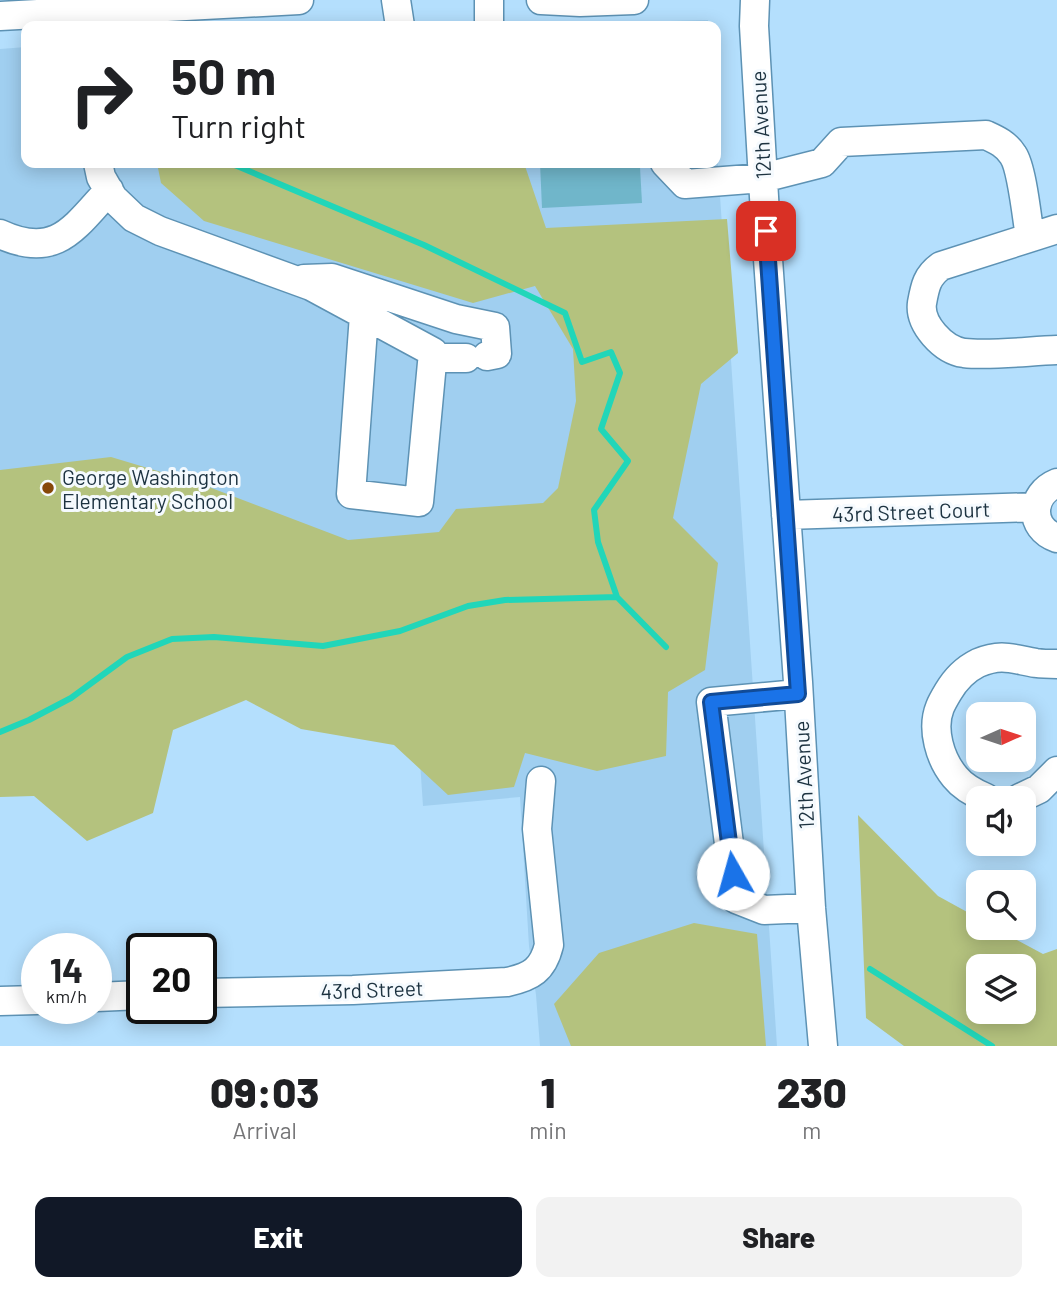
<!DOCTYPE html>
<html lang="en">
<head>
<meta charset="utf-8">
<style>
  :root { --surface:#fff; --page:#f2f2f2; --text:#202124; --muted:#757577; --accent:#111827 }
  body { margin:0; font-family:Barlow,sans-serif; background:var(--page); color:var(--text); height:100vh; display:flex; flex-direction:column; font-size:26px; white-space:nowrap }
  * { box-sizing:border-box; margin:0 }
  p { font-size:23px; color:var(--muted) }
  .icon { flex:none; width:38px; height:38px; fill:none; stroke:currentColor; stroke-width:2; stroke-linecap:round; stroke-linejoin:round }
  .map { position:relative; height:1046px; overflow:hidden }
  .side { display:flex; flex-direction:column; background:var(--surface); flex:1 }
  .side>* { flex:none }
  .hud { position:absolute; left:21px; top:21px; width:700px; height:147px; border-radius:14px; box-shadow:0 4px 18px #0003; background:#fff; color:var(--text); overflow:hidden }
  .needle { width:46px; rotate:87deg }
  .fabs { position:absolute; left:966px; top:702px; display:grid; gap:14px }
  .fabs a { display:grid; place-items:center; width:70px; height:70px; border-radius:14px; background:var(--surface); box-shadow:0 4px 18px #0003; font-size:35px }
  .speed { position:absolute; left:21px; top:933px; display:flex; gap:14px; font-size:35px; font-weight:700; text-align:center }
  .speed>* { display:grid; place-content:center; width:91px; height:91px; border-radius:50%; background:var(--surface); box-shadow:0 4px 18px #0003; line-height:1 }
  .speed small { font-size:18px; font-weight:400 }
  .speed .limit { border:4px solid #111; border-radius:10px; background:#fff; color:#111 }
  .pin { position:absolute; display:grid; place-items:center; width:60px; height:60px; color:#fff; margin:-30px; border-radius:14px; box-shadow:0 4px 10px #0006 }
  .me { position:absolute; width:77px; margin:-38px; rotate:353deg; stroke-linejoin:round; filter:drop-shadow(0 0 5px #0008) }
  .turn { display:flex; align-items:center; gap:24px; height:147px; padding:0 35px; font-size:32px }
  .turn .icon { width:91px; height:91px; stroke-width:2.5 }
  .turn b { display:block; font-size:49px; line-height:60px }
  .eta { display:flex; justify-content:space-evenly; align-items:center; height:119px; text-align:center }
  .eta b { font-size:42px; font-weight:800; line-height:49px }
  .action { display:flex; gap:14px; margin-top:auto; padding:14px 35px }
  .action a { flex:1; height:80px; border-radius:14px; background:var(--accent); color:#fff; font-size:28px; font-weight:800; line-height:80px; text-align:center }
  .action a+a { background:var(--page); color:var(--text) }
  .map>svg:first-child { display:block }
  .built { fill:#a0cff0 }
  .green { fill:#b4c27e; fill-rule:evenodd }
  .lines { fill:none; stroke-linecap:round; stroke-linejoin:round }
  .stream { stroke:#21d6b9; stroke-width:6 }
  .building { fill:#70b6ca }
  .minor-casing { stroke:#5d92b4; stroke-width:31 }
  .minor { stroke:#fff; stroke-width:28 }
  .route-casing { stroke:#114b97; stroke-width:18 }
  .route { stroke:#1a73e8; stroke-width:12 }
  .poi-dot { fill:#864809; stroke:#f5fafe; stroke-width:2.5 }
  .labels { text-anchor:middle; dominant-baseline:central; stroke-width:6; stroke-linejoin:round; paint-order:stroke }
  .street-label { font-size:21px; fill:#1c3240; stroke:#f5fafe }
  .poi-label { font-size:21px; fill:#1c3240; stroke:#f5fafe; text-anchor:start }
</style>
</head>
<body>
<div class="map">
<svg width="1057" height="1046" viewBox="0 0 1057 1046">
  <rect width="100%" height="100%" fill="#b4dffd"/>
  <path class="built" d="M708,20V26H344L372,24L517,25Z
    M26,47V163H716V136L777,1046H540L536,995L529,946L520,797L423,806L414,673L0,694V49Z"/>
  <path class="green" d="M157,163H524L546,228L727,219L738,353L701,384L673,518L718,563L705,670L668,692L666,756L597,771L525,753L514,787L448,795L394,745L301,729L246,700L173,730L153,813L87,841L34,796L0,797V470L111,457L201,484L348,540L439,532L456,509L543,503L558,488L576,401L573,349L535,286L473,303L204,221L161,183Z
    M858,815L938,896L978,918V928H995L1043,954L1057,949V1046H904L866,1018ZM1024,966V1012H978V966Z
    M694,923L757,934L766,1046H571L554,1004L599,953Z"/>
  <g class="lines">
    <path class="stream" d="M230,163L424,245L565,313L582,362L611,352L620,373L601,429L628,461L594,510L598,542L617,597
      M0,732L29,720L71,698L127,657L172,639L214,637L323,646L400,631L468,606L505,600L617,597L666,647
      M870,969L992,1046"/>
  </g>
  <path class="building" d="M540,163H635L640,167L642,203L542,208Z"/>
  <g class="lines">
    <defs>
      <path id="minor" d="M396,0L400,26
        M541,0L580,2L634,0
        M755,0L754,26L766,231L798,682L811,908L823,1046
        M0,16L299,0
        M489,26V0
        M98,163L101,177L113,198L134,218L160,231L311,286L433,352L419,502L351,494L364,315
        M665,163L685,184L763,178L822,163L841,142L986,135C997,140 1006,144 1013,155C1022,168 1027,219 1030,237
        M1057,229L941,266C927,276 925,286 922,303C919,324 943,350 964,353C991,356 1029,351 1057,350
        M0,234C56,260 74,228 109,190
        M304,279L332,278L456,319L495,327L497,354L487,356
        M432,358H466
        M1057,483C1030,494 1028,528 1057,538
        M786,515L1036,507
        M798,694L711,702L736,899L764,910L811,908
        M986,798C974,793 963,787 955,777C940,759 931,729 940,707C942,702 945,697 948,692C955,680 964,670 978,663C1002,653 1012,659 1036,663C1043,664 1050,664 1057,664
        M1020,798L1039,789L1057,771
        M201,993L353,990L507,982C531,977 543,970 549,945L537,829L541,781
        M96,997L142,995
        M0,1001L37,1000"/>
    </defs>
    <use href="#minor" class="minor-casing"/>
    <use href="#minor" class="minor"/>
  </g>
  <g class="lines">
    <defs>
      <path id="route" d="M733,874L711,702L798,694L766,231"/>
    </defs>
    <use href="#route" class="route-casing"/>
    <use href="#route" class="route"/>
  </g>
  <circle class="poi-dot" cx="48" cy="488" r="7"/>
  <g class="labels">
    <g class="street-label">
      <text transform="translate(760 125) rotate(-93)">12th Avenue</text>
      <text transform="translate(911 511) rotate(-2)">43rd Street Court</text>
      <text transform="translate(803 775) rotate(-93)">12th Avenue</text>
      <text transform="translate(372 989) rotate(-2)">43rd Street</text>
    </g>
    <g class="poi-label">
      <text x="62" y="476">George Washington<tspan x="62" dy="24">Elementary School</tspan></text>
    </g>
  </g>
</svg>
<div class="fabs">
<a><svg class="needle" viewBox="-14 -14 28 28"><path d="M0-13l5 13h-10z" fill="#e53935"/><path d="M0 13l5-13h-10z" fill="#757577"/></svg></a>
<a><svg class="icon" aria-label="sound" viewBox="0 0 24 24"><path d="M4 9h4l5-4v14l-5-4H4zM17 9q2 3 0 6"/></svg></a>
<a><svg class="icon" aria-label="search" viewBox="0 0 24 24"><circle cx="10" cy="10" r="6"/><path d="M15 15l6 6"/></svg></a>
<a><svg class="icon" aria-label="layers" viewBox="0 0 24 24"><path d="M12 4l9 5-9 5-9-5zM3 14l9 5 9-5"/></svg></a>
</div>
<div class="speed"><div>14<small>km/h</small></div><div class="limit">20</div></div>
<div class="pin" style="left:766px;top:231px;background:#d93025"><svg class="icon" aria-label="arrive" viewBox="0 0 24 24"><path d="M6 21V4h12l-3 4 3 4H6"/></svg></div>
<svg class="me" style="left:733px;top:874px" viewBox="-20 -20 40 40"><circle r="19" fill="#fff"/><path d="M0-13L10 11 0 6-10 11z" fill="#1a73e8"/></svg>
<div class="hud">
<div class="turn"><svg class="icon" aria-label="right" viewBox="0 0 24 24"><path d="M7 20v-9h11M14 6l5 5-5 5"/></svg><div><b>50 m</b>Turn right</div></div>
</div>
</div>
<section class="side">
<div class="eta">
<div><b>09:03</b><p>Arrival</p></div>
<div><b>1</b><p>min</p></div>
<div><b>230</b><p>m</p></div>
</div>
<div class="action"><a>Exit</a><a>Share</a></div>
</section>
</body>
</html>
